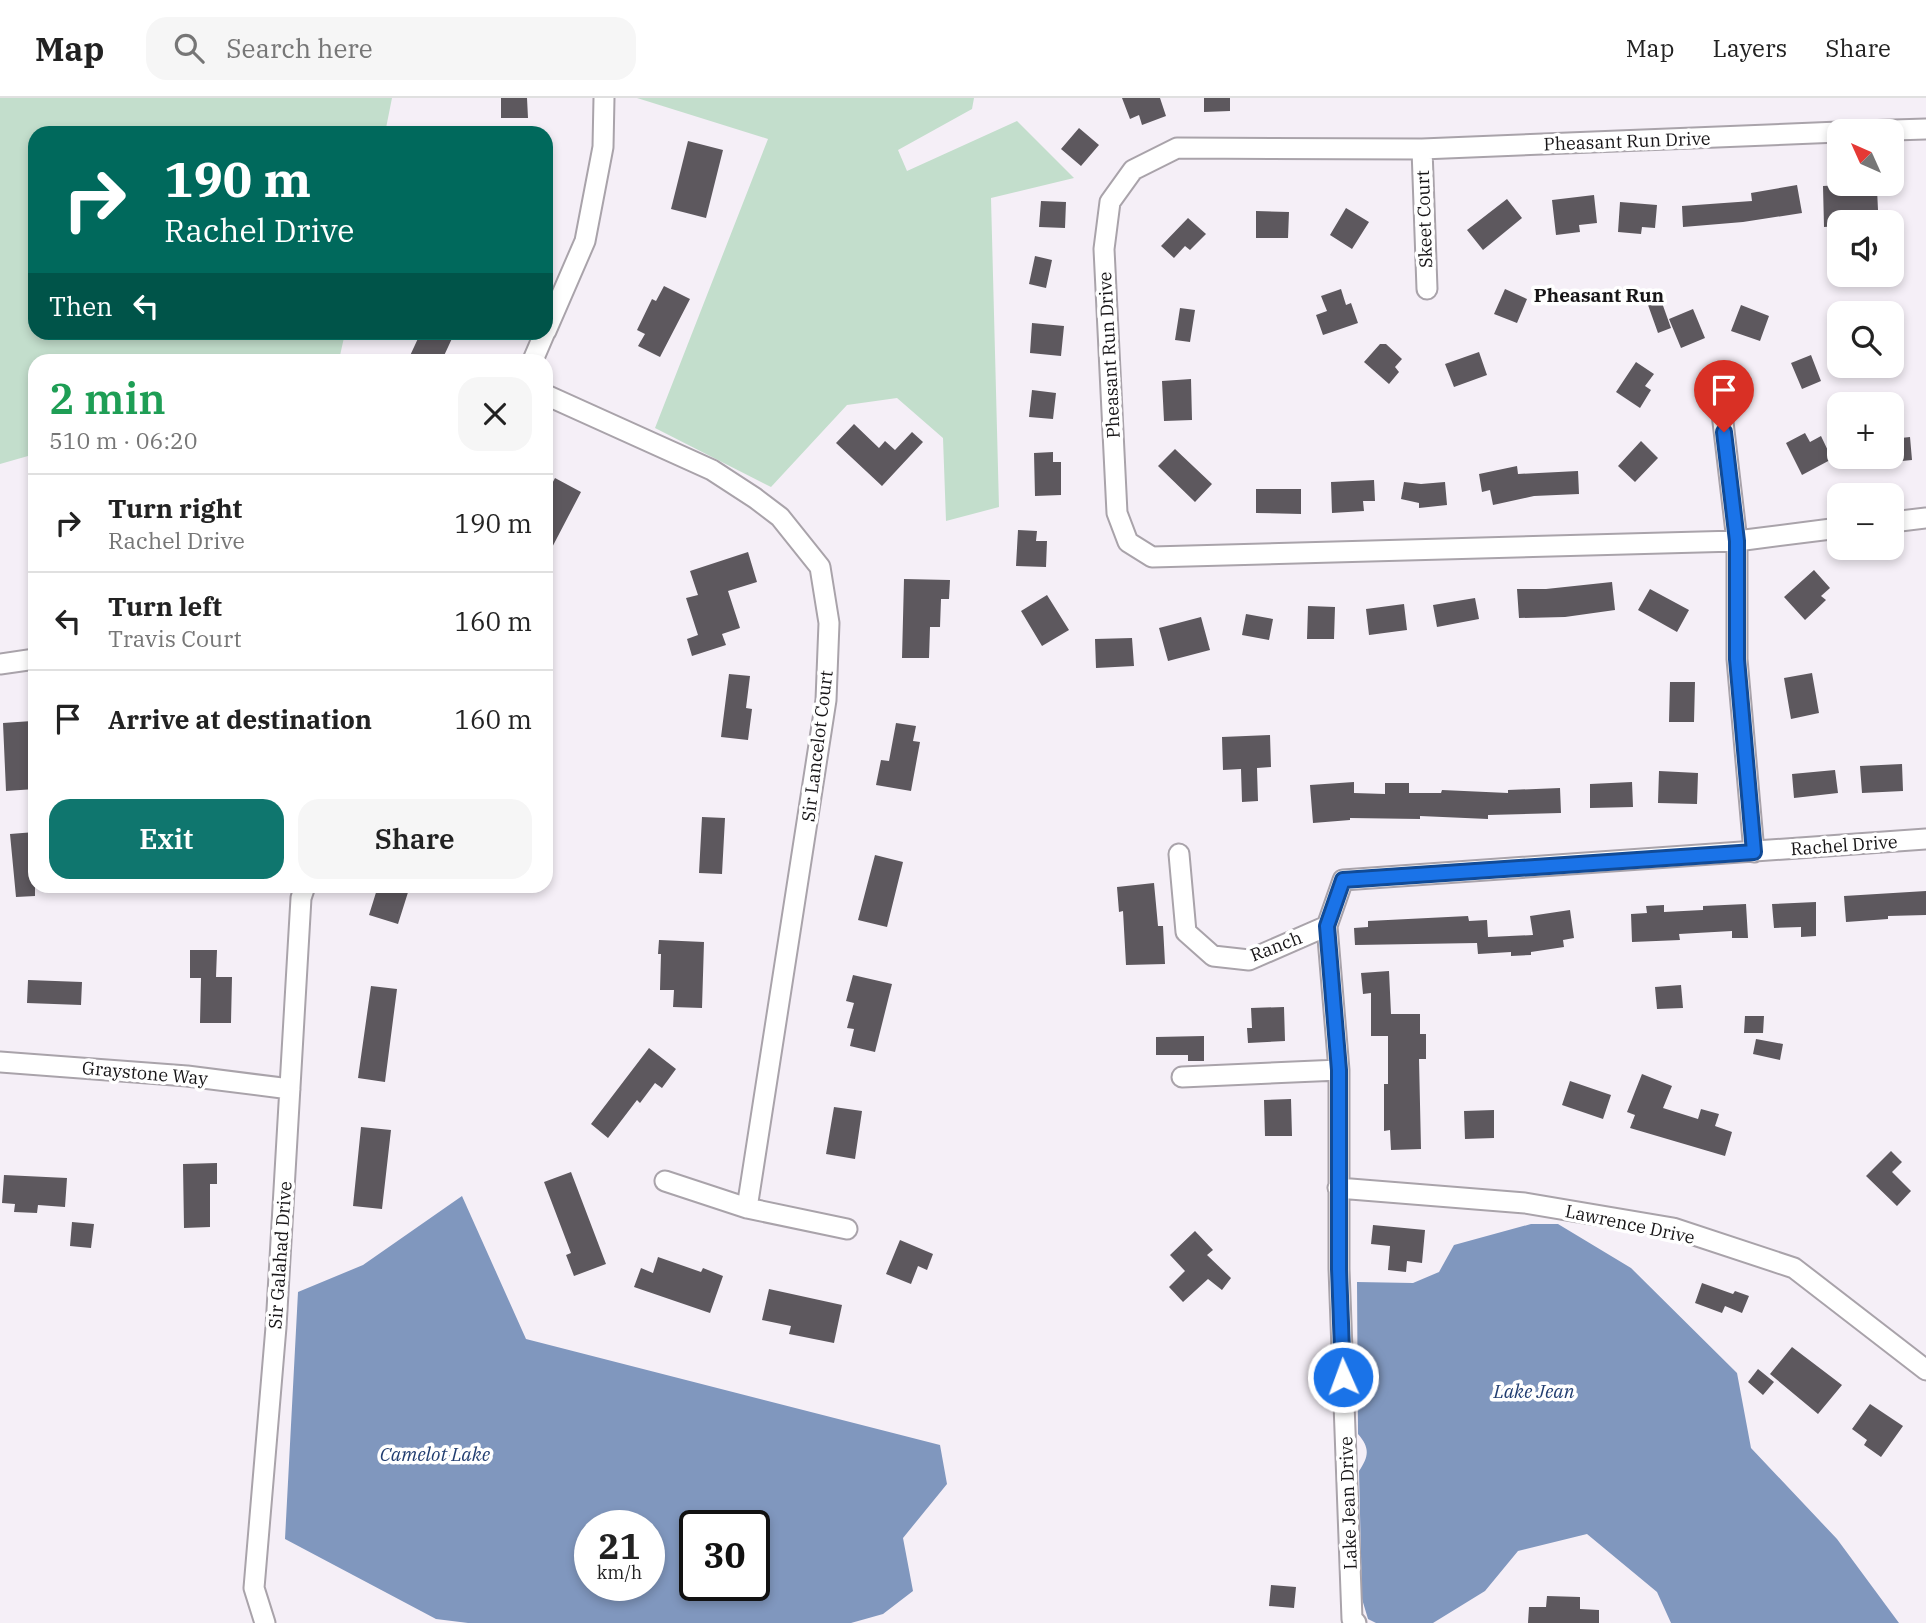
<!DOCTYPE html>
<html lang="en">
<head>
<meta charset="utf-8">
<style>
  :root { --surface:#fff; --page:#f6f6f6; --text:#222; --muted:#767676; --line:#e0e0e0; --accent:#0f766e }
  body { margin:0; font-family:"IBM Plex Serif",serif; background:var(--page); color:var(--text); height:100vh; display:flex; flex-direction:column; font-size:26px; white-space:nowrap }
  * { box-sizing:border-box; margin:0 }
  p { font-size:23px; color:var(--muted) }
  .icon { flex:none; width:38px; height:38px; fill:none; stroke:currentColor; stroke-width:2; stroke-linecap:round; stroke-linejoin:round }
  .map { position:relative; flex:1; overflow:hidden }
  .side { position:absolute; left:28px; top:256px; width:525px; height:539px; display:flex; flex-direction:column; background:var(--surface); border-radius:21px; box-shadow:0 4px 10px #0003 }
  .side>* { flex:none }
  .top-card { position:absolute; left:28px; top:28px; width:525px; height:214px; border-radius:21px; box-shadow:0 4px 10px #0003; background:#00695c; color:#fff; overflow:hidden }
  .needle { width:46px; rotate:315deg }
  .fabs { position:absolute; left:1827px; top:21px; display:grid; gap:14px }
  .fabs a { display:grid; place-items:center; width:77px; height:77px; border-radius:14px; background:var(--surface); box-shadow:0 4px 10px #0003; font-size:35px }
  .speed { position:absolute; left:574px; top:1412px; display:flex; gap:14px; font-size:35px; font-weight:700; text-align:center }
  .speed>* { display:grid; place-content:center; width:91px; height:91px; border-radius:50%; background:var(--surface); box-shadow:0 4px 10px #0003; line-height:1 }
  .speed small { font-size:18px; font-weight:400 }
  .speed .limit { border:4px solid #111; border-radius:10px; background:#fff; color:#111 }
  .pin { position:absolute; display:grid; place-items:center; width:60px; height:60px; color:#fff; margin:-72px -30px; border-radius:50% 50% 50% 0; rotate:-45deg; box-shadow:0 0 7px #0007 }
  .pin .icon { rotate:45deg }
  .me { position:absolute; width:77px; margin:-38px; rotate:358deg; stroke-linejoin:round; filter:drop-shadow(0 0 5px #0008) }
  .turn { display:flex; align-items:center; gap:24px; height:147px; padding:0 21px; font-size:32px }
  .turn .icon { width:91px; height:91px; stroke-width:2.5 }
  .turn b { display:block; font-size:49px; line-height:60px }
  .then { display:flex; align-items:center; height:66px; padding:0 21px; background:#0003; gap:14px; font-size:26px }
  .round { display:grid; place-items:center; flex:none; width:74px; height:74px; border-radius:21px; background:var(--page) }
  .overview { display:flex; align-items:center; justify-content:space-between; height:119px; padding:0 21px }
  h1 { font-size:42px; font-weight:600; line-height:52px; color:#1e9e55 }
  .action { display:flex; gap:14px; margin-top:auto; padding:14px 21px }
  .action a { flex:1; height:80px; border-radius:21px; background:var(--accent); color:#fff; font-size:28px; font-weight:600; line-height:80px; text-align:center }
  .action a+a { background:var(--page); color:var(--text) }
  ul { padding:0; list-style:none }
  li { display:flex; align-items:center; gap:21px; height:98px; padding:0 21px; border-top:2px solid var(--line) }
  li div { flex:1 }
  li b { display:block; font-size:26px }
  li em { font-style:normal }
  header { display:flex; align-items:center; gap:42px; box-sizing:border-box; height:98px; padding:0 35px; background:var(--surface); border-bottom:2px solid var(--line) }
  header strong { font-size:33px }
  nav { display:flex; gap:38px; margin-inline-start:auto; font-size:24px }
  .search { width:490px; height:63px; background:var(--page); display:flex; align-items:center; gap:18px; box-sizing:border-box; padding:0 24px; border-radius:21px; color:var(--muted); font-size:26px }
  .map>svg:first-child { display:block }
  .green { fill:#c3decc }
  .water { fill:#8097be; fill-rule:evenodd }
  .building { fill:#5d585e }
  .lines { fill:none; stroke-linecap:round; stroke-linejoin:round }
  .street-casing { stroke:#a9a3aa; stroke-width:23 }
  .street { stroke:#fff; stroke-width:19 }
  .route-casing { stroke:#114b97; stroke-width:18 }
  .route { stroke:#1a73e8; stroke-width:12 }
  .labels { text-anchor:middle; dominant-baseline:central; stroke-width:7; stroke-linejoin:round; paint-order:stroke }
  .street-label { font-size:18px; fill:#171517; stroke:#fff }
  .neighbourhood-label { font-size:19px; font-weight:bold; fill:#171517; stroke:#fff }
  .water-label { font-size:19px; font-style:italic; fill:#223e71; stroke:#fff }
</style>
</head>
<body>
<header>
<strong>Map</strong>
<div class="search"><svg class="icon" aria-label="search" viewBox="0 0 24 24"><circle cx="10" cy="10" r="6"/><path d="M15 15l6 6"/></svg>Search here</div>
<nav><a>Map</a><a>Layers</a><a>Share</a></nav>
</header>
<div class="map">
<svg width="1926" height="1525" viewBox="0 0 1926 1525">
  <rect width="100%" height="100%" fill="#f5eff7"/>
  <path class="green" d="M0,0H392L385,35H35V234L345,235L339,262H35V356L0,366Z
    M637,0H974L972,11L898,52L907,73L1017,23L1074,80L991,100L999,409L946,423L943,340L897,300L847,307L771,389L655,330L768,41Z"/>
  <path class="water" d="M462,1098L526,1241L940,1347L947,1386L903,1440L913,1493L883,1516L851,1525H468L436,1521L285,1441L298,1194L363,1167ZM590,1428H649V1488H590ZM695,1428H754V1488H695Z
    M1531,1126H1558L1631,1170L1737,1275L1751,1350L1837,1441L1899,1525H1671L1657,1494L1587,1436L1518,1453L1485,1493L1433,1525H1376L1368,1521L1362,1501L1359,1373C1369,1358 1370,1350 1358,1336L1357,1184L1413,1185L1439,1174L1454,1147Z"/>
  <path class="building" d="M501,0H527L528,20H501Z
    M1122,0H1160L1166,18L1142,27L1139,17L1130,21Z
    M1204,0H1230V13L1204,14Z
    M1079,30L1099,47L1081,68L1061,51Z
    M688,43L723,52L706,120L671,111Z
    M1862,86V91H1877L1878,112L1845,113V124H1839V128L1824,129L1823,88Z
    M1797,87L1802,115L1743,124L1683,129L1682,108L1752,103L1751,95Z
    M1594,97L1597,125L1579,127L1580,134L1556,137L1552,102Z
    M1507,101L1522,120L1483,152L1467,132Z
    M1041,103L1066,104L1065,130L1039,129Z
    M1620,104L1657,107L1655,130L1642,129L1641,136L1618,134Z
    M1346,110L1369,124L1352,151L1330,137Z
    M1256,113L1289,114L1288,140H1256Z
    M1188,120L1206,136L1190,152L1185,148L1174,160L1161,148Z
    M1035,158L1052,162L1046,190L1029,186Z
    M664,188L690,201L660,259L638,248L645,236L637,232L652,201L656,203Z
    M1341,191L1346,207L1351,205L1358,225L1323,237L1316,217L1327,213L1321,198Z
    M1505,191L1527,201L1517,225L1494,216Z
    M1661,202L1671,230L1658,235L1648,207Z
    M1741,207L1769,218L1760,243L1731,233Z
    M1180,210L1195,212L1190,244L1175,242Z
    M1693,211L1705,240L1681,250L1669,221Z
    M1032,225L1064,228L1061,258L1030,255Z
    M421,234H455L442,262H408Z
    M1380,246H1386L1402,261L1395,269L1399,274L1389,286L1364,264Z
    M1479,254L1487,277L1454,289L1445,266Z
    M1811,257L1821,283L1802,291L1791,265Z
    M1636,264L1654,276L1645,288L1651,292L1640,310L1616,294Z
    M1191,281L1192,322L1164,323L1162,283Z
    M1032,292L1056,295L1053,321L1029,319Z
    M854,326L879,350L885,343L895,352L912,334L923,344L882,388L836,345Z
    M1805,335L1810,344L1821,338L1832,361L1802,377L1786,345Z
    M1910,339L1912,362L1892,364V341Z
    M1641,343L1658,360L1635,384L1618,368Z
    M1175,351L1212,386L1195,404L1158,368Z
    M1053,354V364H1061V397L1035,398L1034,355Z
    M1517,368L1518,376L1578,373L1579,396L1534,398L1493,407L1490,392L1482,394L1479,376Z
    M555,380L581,394L546,461V397Z
    M1374,382L1375,403H1363L1364,413L1332,415L1331,384Z
    M1404,384L1421,386L1445,384L1447,407L1419,410V405L1401,401Z
    M1256,391H1301V416L1256,415Z
    M1018,432L1037,433L1036,443H1047L1046,469L1016,468Z
    M748,454L757,484L728,493L740,530L722,536L726,547L692,558L687,541L698,537L686,500L698,497L690,473Z
    M1814,472L1830,490L1821,498L1826,502L1805,522L1784,499Z
    M904,481L950,482L949,501H941L940,529H930L929,560H902Z
    M1612,484L1615,512L1565,519L1519,520L1517,491H1546Z
    M1650,491L1689,512L1677,534L1638,512Z
    M1047,497L1069,532L1042,548L1021,513Z
    M1475,500L1479,521L1437,529L1433,507Z
    M1404,506L1407,532L1369,537L1366,511Z
    M1308,508L1335,509L1334,541H1307Z
    M1246,516L1273,521L1269,542L1242,537Z
    M1201,519L1210,552L1168,563L1159,530Z
    M1132,540L1134,568L1096,570L1095,541Z
    M1812,575L1819,615L1791,621L1784,580Z
    M729,576L750,578L746,610L752,611L748,642L721,639Z
    M1670,584H1695L1694,624H1669Z
    M32,623V635H35V691L6,693L3,625Z
    M896,625L916,628L913,643L920,644L911,693L876,687L881,662L889,663Z
    M1270,637L1271,669L1257,670L1258,703L1242,704L1241,671L1223,672L1222,639Z
    M1902,666L1903,693L1862,695L1860,668Z
    M1835,672L1838,695L1794,700L1792,676Z
    M1659,673L1698,675L1697,706L1658,705Z
    M1354,684V695L1385,696V685H1409V695H1441L1442,692L1508,695V692L1560,690L1561,715L1488,717V721L1420,718V721L1350,720V722L1313,725L1310,687Z
    M1632,684L1633,709L1590,710V686Z
    M702,719L725,720L722,776L699,775Z
    M35,734V798L16,799L10,736Z
    M875,757L903,764L887,829L858,822Z
    M1154,785L1158,828H1163L1165,866L1126,867L1123,813L1119,814L1117,789Z
    M378,788H410L398,826L369,817Z
    M1926,793V817L1888,818V821L1846,824L1844,798Z
    M1816,804V838L1801,839V829L1774,830L1772,806Z
    M1746,806L1748,840H1732V833L1679,836L1680,842L1632,844L1631,816L1647,815L1646,808L1664,807V814L1703,812V808Z
    M1570,812L1574,840L1563,842L1564,849L1531,854V857L1511,858V854L1478,856L1477,845L1355,847L1354,830L1368,829V823L1468,818L1469,823L1487,822L1488,839L1533,837L1530,818Z
    M659,842L704,844L702,910L673,909L674,892H660L661,856H658Z
    M190,852H217L216,879H232L231,925H200L201,880H190Z
    M1389,873L1391,916H1420V936H1426V961H1419L1421,1051L1391,1052L1390,1032L1384,1033V986H1388V938H1371V895L1363,896L1361,875Z
    M853,877L892,886L875,954L850,948L854,931L847,930L854,905L846,903Z
    M28,882L82,884L81,907L27,905Z
    M1681,887L1683,910L1657,911L1655,889Z
    M371,888L397,891L385,984L358,980Z
    M1284,909L1285,943L1248,945L1247,930H1252L1251,910Z
    M1745,918H1764L1763,935H1744Z
    M1204,938V963H1188V957H1156V939Z
    M1756,941L1783,946L1780,962L1753,956Z
    M649,950L676,971L662,990L655,985L640,1005L637,1002L608,1040L591,1026Z
    M1642,976L1672,988L1663,1010L1698,1021L1701,1011L1719,1016L1715,1028L1732,1034L1725,1058L1630,1030L1635,1017L1627,1014Z
    M1570,983L1611,997L1603,1021L1562,1007Z
    M1291,1001L1292,1038H1265L1264,1002Z
    M834,1009L862,1013L855,1061L826,1056Z
    M1494,1012V1040L1465,1041L1464,1013Z
    M361,1029L391,1032L382,1111L353,1108Z
    M1891,1053L1902,1064L1892,1074L1911,1093L1897,1108L1866,1078Z
    M217,1065V1086H210V1129L184,1130L183,1066Z
    M571,1074L606,1166L574,1178L566,1157L571,1155L544,1084Z
    M4,1077L67,1080L65,1109L38,1107L37,1115L14,1114L15,1106L2,1105Z
    M72,1124L94,1126L91,1150L70,1148Z
    M1373,1127L1425,1132L1422,1165L1407,1163L1406,1174L1388,1172L1390,1148L1371,1146Z
    M1195,1133L1213,1152L1207,1157L1231,1180L1222,1192L1208,1181L1183,1204L1169,1189L1185,1173L1170,1157Z
    M900,1142L933,1156L927,1172L918,1168L911,1186L886,1176Z
    M658,1159L701,1174L703,1170L723,1178L710,1215L634,1189L641,1170L653,1175Z
    M1702,1185L1733,1196L1735,1193L1749,1198L1742,1215L1725,1208L1722,1215L1695,1205Z
    M769,1191L842,1207L834,1245L789,1236L791,1228L762,1222Z
    M1792,1249L1842,1287L1818,1316L1770,1276Z
    M1758,1271L1774,1284L1763,1297L1748,1284Z
    M1870,1306L1903,1328L1881,1359L1864,1347L1867,1342L1852,1331Z
    M1271,1487L1296,1489L1294,1510L1269,1508Z
    M1547,1498L1580,1499V1511L1599,1512V1525H1528L1529,1509H1546Z"/>
  <g class="lines">
    <defs>
      <path id="street" d="M1861,33L1926,31
        M1839,34L1422,51L1177,50L1133,72L1110,104L1104,151L1117,415L1128,444L1152,459L1737,443L1839,430
        M1422,51L1427,191
        M546,233L585,143L603,49L604,0
        M533,262L545,234
        M546,297L712,372L755,400L780,419L820,469L829,525L826,602L747,1110
        M1721,307L1737,443V561L1754,754
        M1892,424L1926,420
        M0,566L35,561
        M1179,756L1186,834L1213,858L1249,862L1327,828
        M0,964L187,978L290,991
        M1182,979L1339,972
        M665,1083L747,1110L847,1131
        M1338,1090L1525,1105L1673,1130L1794,1170L1926,1272
        M265,1525L254,1490L276,1229L301,800L305,788
        M1356,1525L1352,1521L1339,1171V972L1327,828L1343,782L1926,741"/>
    </defs>
    <use href="#street" class="street-casing"/>
    <use href="#street" class="street"/>
  </g>
  <g class="lines">
    <defs>
      <path id="route" d="M1343,1279L1339,1171V972L1327,828L1343,782L1754,754L1737,561V443L1724,334"/>
    </defs>
    <use href="#route" class="route-casing"/>
    <use href="#route" class="route"/>
  </g>
  <g class="labels">
    <g class="street-label">
      <text transform="translate(1627 43) rotate(-2)">Pheasant Run Drive</text>
      <text transform="translate(1424 121) rotate(-92)">Skeet Court</text>
      <text transform="translate(1109 257) rotate(-93)">Pheasant Run Drive</text>
      <text transform="translate(817 648) rotate(-83)">Sir Lancelot Court</text>
      <text transform="translate(1844 747) rotate(-4)">Rachel Drive</text>
      <text transform="translate(1276 848) rotate(-21)">Ranch</text>
      <text transform="translate(145 975) rotate(5)">Graystone Way</text>
      <text transform="translate(1630 1126) rotate(12)">Lawrence Drive</text>
      <text transform="translate(280 1157) rotate(-86)">Sir Galahad Drive</text>
      <text transform="translate(1348 1405) rotate(-92)">Lake Jean Drive</text>
    </g>
    <g class="neighbourhood-label">
      <text x="1599" y="197">Pheasant Run</text>
    </g>
    <g class="water-label">
      <text x="1534" y="1293">Lake Jean</text>
      <text x="435" y="1356">Camelot Lake</text>
    </g>
  </g>
</svg>
<div class="fabs">
<a><svg class="needle" viewBox="-14 -14 28 28"><path d="M0-13l5 13h-10z" fill="#e53935"/><path d="M0 13l5-13h-10z" fill="#767676"/></svg></a>
<a><svg class="icon" aria-label="sound" viewBox="0 0 24 24"><path d="M4 9h4l5-4v14l-5-4H4zM17 9q2 3 0 6"/></svg></a>
<a><svg class="icon" aria-label="search" viewBox="0 0 24 24"><circle cx="10" cy="10" r="6"/><path d="M15 15l6 6"/></svg></a>
<a>+</a>
<a>−</a>
</div>
<div class="speed"><div>21<small>km/h</small></div><div class="limit">30</div></div>
<div class="pin" style="left:1724px;top:334px;background:#d93025"><svg class="icon" aria-label="arrive" viewBox="0 0 24 24"><path d="M6 21V4h12l-3 4 3 4H6"/></svg></div>
<svg class="me" style="left:1343px;top:1279px" viewBox="-20 -20 40 40"><circle r="17" fill="#1a73e8" stroke="#fff" stroke-width="3"/><path d="M0-11L8 9 0 5-8 9z" fill="#fff"/></svg>
<div class="top-card">
<div class="turn"><svg class="icon" aria-label="right" viewBox="0 0 24 24"><path d="M7 20v-9h11M14 6l5 5-5 5"/></svg><div><b>190 m</b>Rachel Drive</div></div>
<div class="then">Then<svg class="icon" aria-label="left" viewBox="0 0 24 24"><path d="M17 20v-9H6M10 6l-5 5 5 5"/></svg></div>
</div>
<section class="side">
<div class="overview"><div><h1>2 min</h1><p>510 m · 06:20</p></div><a class="round"><svg class="icon" aria-label="close" viewBox="0 0 24 24"><path d="M6 6l12 12M18 6L6 18"/></svg></a></div>
<ul>
<li><svg class="icon" aria-label="right" viewBox="0 0 24 24"><path d="M7 20v-9h11M14 6l5 5-5 5"/></svg><div><b>Turn right</b><p>Rachel Drive</p></div><em>190 m</em></li>
<li><svg class="icon" aria-label="left" viewBox="0 0 24 24"><path d="M17 20v-9H6M10 6l-5 5 5 5"/></svg><div><b>Turn left</b><p>Travis Court</p></div><em>160 m</em></li>
<li><svg class="icon" aria-label="arrive" viewBox="0 0 24 24"><path d="M6 21V4h12l-3 4 3 4H6"/></svg><div><b>Arrive at destination</b></div><em>160 m</em></li>
</ul>
<div class="action"><a>Exit</a><a>Share</a></div>
</section>
</div>
</body>
</html>
